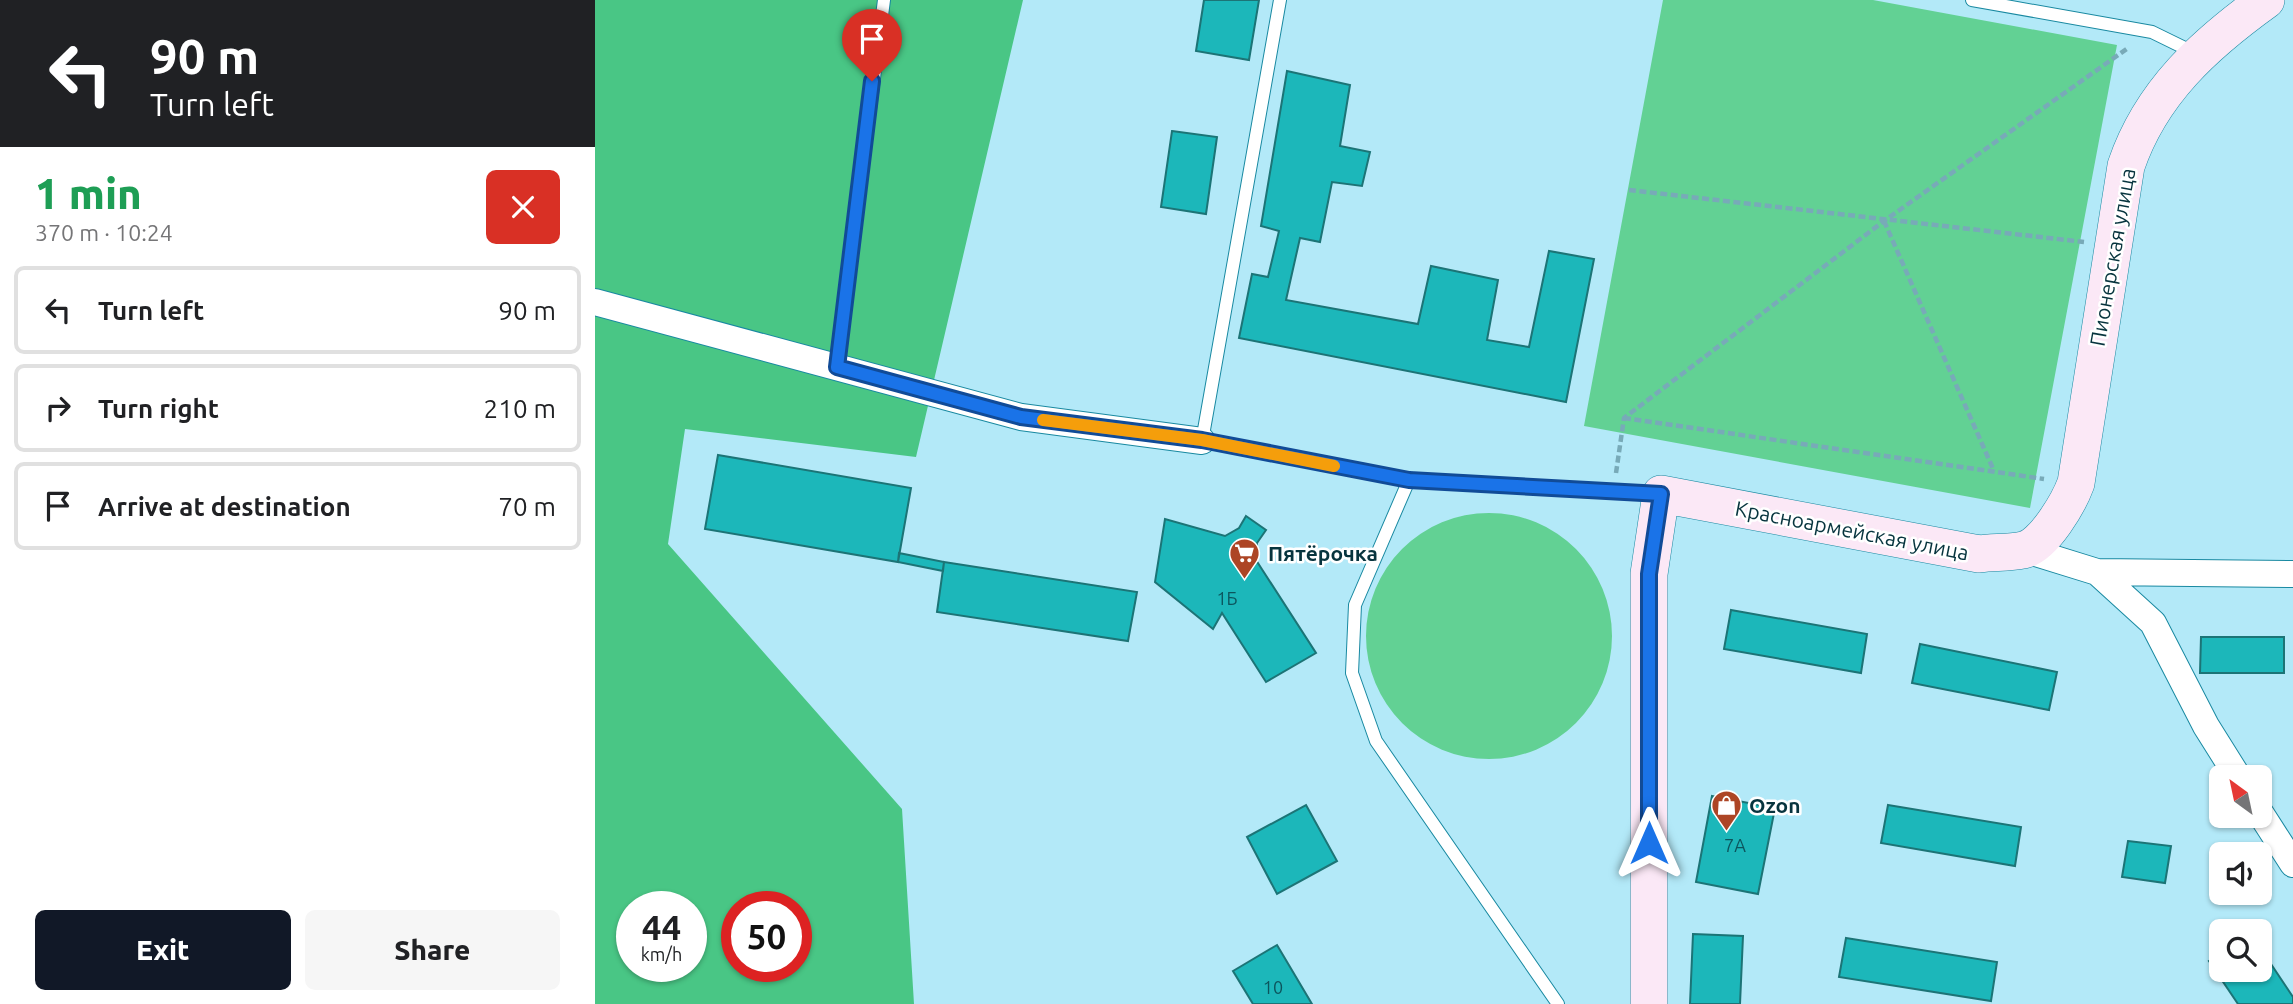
<!DOCTYPE html>
<html lang="en">
<head>
<meta charset="utf-8">
<style>
  :root { --surface:#fff; --page:#f6f6f6; --text:#202124; --muted:#757577; --line:#e0e0e0; --accent:#111827 }
  body { margin:0; font-family:Ubuntu,sans-serif; background:var(--page); color:var(--text); height:100vh; display:flex; flex-direction:column; font-size:26px; white-space:nowrap }
  * { box-sizing:border-box; margin:0 }
  p { font-size:23px; color:var(--muted) }
  .icon { flex:none; width:38px; height:38px; fill:none; stroke:currentColor; stroke-width:2; stroke-linecap:round; stroke-linejoin:round }
  .map { position:relative; flex:1; overflow:hidden }
  .details { display:flex; flex-direction:column; background:var(--surface); width:595px }
  .details>* { flex:none }
  .guide { background:#202124; color:#fff; overflow:hidden }
  .needle { width:46px; rotate:327deg }
  .buttons { position:absolute; left:1614px; top:765px; display:grid; gap:14px }
  .buttons a { display:grid; place-items:center; width:63px; height:63px; border-radius:10px; background:var(--surface); box-shadow:0 2px 5px #0004; font-size:35px }
  .speed { position:absolute; left:21px; top:891px; display:flex; gap:14px; font-size:35px; font-weight:700; text-align:center }
  .speed>* { display:grid; place-content:center; width:91px; height:91px; border-radius:50%; background:var(--surface); box-shadow:0 2px 5px #0004; line-height:1 }
  .speed small { font-size:18px; font-weight:400 }
  .speed .limit { border:10px solid #d22; background:#fff; color:#111 }
  .pin { position:absolute; display:grid; place-items:center; width:60px; height:60px; color:#fff; margin:-72px -30px; border-radius:50% 50% 50% 0; rotate:-45deg; box-shadow:0 0 7px #0007 }
  .pin .icon { rotate:45deg }
  .me { position:absolute; width:77px; margin:-38px; rotate:0deg; stroke-linejoin:round; filter:drop-shadow(0 0 5px #0008) }
  .turn { display:flex; align-items:center; gap:24px; height:147px; padding:0 35px; font-size:32px }
  .turn .icon { width:91px; height:91px; stroke-width:2.5 }
  .turn b { display:block; font-size:49px; line-height:60px }
  .round { display:grid; place-items:center; flex:none; width:74px; height:74px; border-radius:10px; background:var(--page) }
  .overview { display:flex; align-items:center; justify-content:space-between; height:119px; padding:0 35px }
  h1 { font-size:42px; font-weight:800; line-height:52px; color:#1e9e55 }
  .action { display:flex; gap:14px; margin-top:auto; padding:14px 35px }
  .action a { flex:1; height:80px; border-radius:10px; background:var(--accent); color:#fff; font-size:28px; font-weight:800; line-height:80px; text-align:center }
  .action a+a { background:var(--page); color:var(--text) }
  ul { padding:0; list-style:none }
  li { display:flex; align-items:center; gap:21px; height:88px; margin:0 14px 10px; padding:0 21px; border:4px solid var(--line); border-radius:10px }
  li div { flex:1 }
  li b { display:block; font-size:26px }
  li em { font-style:normal }
  main { display:flex; flex:1; min-height:0 }
  .map>svg:first-child { display:block }
  .green { fill:#62d194 }
  .forest { fill:#49c685; fill-rule:evenodd }
  .building { fill:#1cb7ba; stroke:#1c7476; stroke-width:2 }
  .lines { fill:none; stroke-linecap:round; stroke-linejoin:round }
  .service-casing { stroke:#1989a1; stroke-width:14 }
  .minor-casing { stroke:#1989a1; stroke-width:28 }
  .secondary-casing { stroke:#1989a1; stroke-width:38 }
  .path { stroke:#78aab8; stroke-width:4.5; stroke-dasharray:7 3.5; stroke-linecap:butt }
  .service { stroke:#fff; stroke-width:12 }
  .minor { stroke:#fff; stroke-width:26 }
  .secondary { stroke:#fbe8f6; stroke-width:37 }
  .route-casing { stroke:#114b97; stroke-width:18 }
  .route { stroke:#1a73e8; stroke-width:12 }
  .slow { stroke:#f59e0b; stroke-width:12 }
  .labels { text-anchor:middle; dominant-baseline:central; stroke-width:5; stroke-linejoin:round; paint-order:stroke }
  .number-label { font-size:18px; fill:#0c555d }
  .street-label { font-size:21px; fill:#07343e; stroke:#fff }
  .poi-label { font-size:21px; font-weight:bold; fill:#07343e; stroke:#fff; text-anchor:start }
</style>
</head>
<body>
<main>
<section class="details">
<div class="guide">
<div class="turn"><svg class="icon" aria-label="left" viewBox="0 0 24 24"><path d="M17 20v-9H6M10 6l-5 5 5 5"/></svg><div><b>90 m</b>Turn left</div></div>
</div>
<div class="overview"><div><h1>1 min</h1><p>370 m · 10:24</p></div><a class="round" style="background:#d93025;color:#fff"><svg class="icon" aria-label="close" viewBox="0 0 24 24"><path d="M6 6l12 12M18 6L6 18"/></svg></a></div>
<ul>
<li><svg class="icon" aria-label="left" viewBox="0 0 24 24"><path d="M17 20v-9H6M10 6l-5 5 5 5"/></svg><div><b>Turn left</b></div><em>90 m</em></li>
<li><svg class="icon" aria-label="right" viewBox="0 0 24 24"><path d="M7 20v-9h11M14 6l5 5-5 5"/></svg><div><b>Turn right</b></div><em>210 m</em></li>
<li><svg class="icon" aria-label="arrive" viewBox="0 0 24 24"><path d="M6 21V4h12l-3 4 3 4H6"/></svg><div><b>Arrive at destination</b></div><em>70 m</em></li>
</ul>
<div class="action"><a>Exit</a><a>Share</a></div>
</section>
<div class="map">
<svg width="1698" height="1004" viewBox="0 0 1698 1004">
  <rect width="100%" height="100%" fill="#b3e9f8"/>
  <path class="green" d="M1068,0H1278L1522,45L1435,508L989,426Z
    M771 636a123 123 0 1 1 246 0a123 123 0 1 1-246 0Z"/>
  <path class="forest" d="M0,0H428L321,457L90,429L73,544L307,809L319,1004H0ZM37,906H96V966H37ZM142,906H201V966H142Z"/>
  <path class="building" d="M609,0H664L654,60L601,51Z
    M692,71L755,85L745,146L775,152L767,186L737,182L725,242L705,238L691,300L823,324L836,266L903,280L892,340L934,347L954,251L999,259L971,402L644,338L657,274L673,277L684,231L666,226Z
    M577,131L622,137L611,214L566,207Z
    M123,455L316,488L303,562L110,529Z
    M651,516L671,530L662,543L661,560L721,653L671,682L627,613L618,629L560,582L570,519L630,536L644,528Z
    M304,553L349,562L348,571L303,562Z
    M349,562L542,592L533,641L342,612Z
    M1136,610L1272,634L1266,673L1129,649Z
    M1606,637H1689V673H1605Z
    M1325,644L1462,672L1454,710L1317,683Z
    M1117,796L1180,808L1163,894L1101,882Z
    M711,805L742,861L682,894L652,837Z
    M1293,805L1426,827L1420,866L1286,843Z
    M1533,841L1576,846L1570,883L1527,877Z
    M1098,934L1148,936L1145,1004H1095Z
    M1251,938L1402,962L1396,1001L1244,977Z
    M682,945L717,1004H658L638,971Z
    M1664,946L1698,997V1004H1643L1614,961L1626,953V970H1664Z"/>
  <g class="lines">
    <defs>
      <path id="service" d="M685,0L607,441L814,480
        M1377,0L1557,32L1602,54
        M242,367L289,0
        M963,1004L781,741L757,673L760,605L814,480L1064,494"/>
      <path id="minor" d="M0,302L426,417L607,441
        M1431,550L1502,572L1698,574
        M1502,572L1558,623L1611,726L1643,777
        M1664,811L1698,864"/>
      <path id="secondary" d="M1054,1004V574L1066,494L1384,554C1398,552 1414,553 1428,550C1449,546 1474,502 1481,483L1531,166C1556,92 1610,44 1671,0"/>
    </defs>
    <use href="#service" class="service-casing"/>
    <use href="#minor" class="minor-casing"/>
    <use href="#secondary" class="secondary-casing"/>
    <path class="path" d="M1034,190L1489,242
      M1289,221L1399,471
      M1029,418L1449,479
      M1021,473L1029,418L1289,221L1533,48"/>
    <use href="#service" class="service"/>
    <use href="#minor" class="minor"/>
    <use href="#secondary" class="secondary"/>
  </g>
  <g class="lines">
    <defs>
      <path id="route" d="M277,81L242,367L426,417L607,440L814,480L1066,494L1054,574V843"/>
    </defs>
    <use href="#route" class="route-casing"/>
    <use href="#route" class="route"/>
    <path class="slow" d="M448,420L607,440L739,466"/>
  </g>
  <defs>
    <symbol id="supermarket-pin" viewBox="-11 -11 22 30"><path d="M0 17L-7.5 6A9.5 9.5 0 1 1 7.5 6Z" fill="#ad4525" stroke="#fff"/><path d="M-6-5.5h2.5l.6 2H6L4.5 2H-2.5L-4.4-4H-6ZM-1.5 3.2a1.3 1.3 0 1 0 .1 0ZM3 3.2a1.3 1.3 0 1 0 .1 0Z" fill="#fff"/></symbol>
    <symbol id="shop-pin" viewBox="-11 -11 22 30"><path d="M0 17L-7.5 6A9.5 9.5 0 1 1 7.5 6Z" fill="#ad4525" stroke="#fff"/><path d="M-5-2.5h2.3a2.7 3.5 0 0 1 5.4 0H5L5.5 6h-11ZM-1.5-2.5h3a1.5 2.3 0 0 0-3 0Z" fill="#fff"/></symbol>
  </defs>
  <g fill-rule="evenodd">
    <use href="#supermarket-pin" x="632" y="536" width="35" height="47"/>
    <use href="#shop-pin" x="1114" y="788" width="35" height="47"/>
  </g>
  <g class="labels">
    <g class="number-label">
      <text x="632" y="598">1Б</text>
      <text x="1140" y="845">7А</text>
      <text x="678" y="987">10</text>
    </g>
    <g class="street-label">
      <text transform="translate(1517 257) rotate(-80)">Пионерская улица</text>
      <text transform="translate(1257 530) rotate(11)">Красноармейская улица</text>
    </g>
    <g class="poi-label">
      <text x="673" y="553">Пятёрочка</text>
      <text x="1154" y="805">Ozon</text>
    </g>
  </g>
</svg>
<div class="buttons">
<a><svg class="needle" viewBox="-14 -14 28 28"><path d="M0-13l5 13h-10z" fill="#e53935"/><path d="M0 13l5-13h-10z" fill="#757577"/></svg></a>
<a><svg class="icon" aria-label="sound" viewBox="0 0 24 24"><path d="M4 9h4l5-4v14l-5-4H4zM17 9q2 3 0 6"/></svg></a>
<a><svg class="icon" aria-label="search" viewBox="0 0 24 24"><circle cx="10" cy="10" r="6"/><path d="M15 15l6 6"/></svg></a>
</div>
<div class="speed"><div>44<small>km/h</small></div><div class="limit">50</div></div>
<div class="pin" style="left:277px;top:81px;background:#d93025"><svg class="icon" aria-label="arrive" viewBox="0 0 24 24"><path d="M6 21V4h12l-3 4 3 4H6"/></svg></div>
<svg class="me" style="left:1054px;top:843px" viewBox="-20 -20 40 40"><path d="M0-17L14 15 0 8-14 15z" fill="#1a73e8" stroke="#fff" stroke-width="4"/></svg>
</div>
</main>
</body>
</html>
